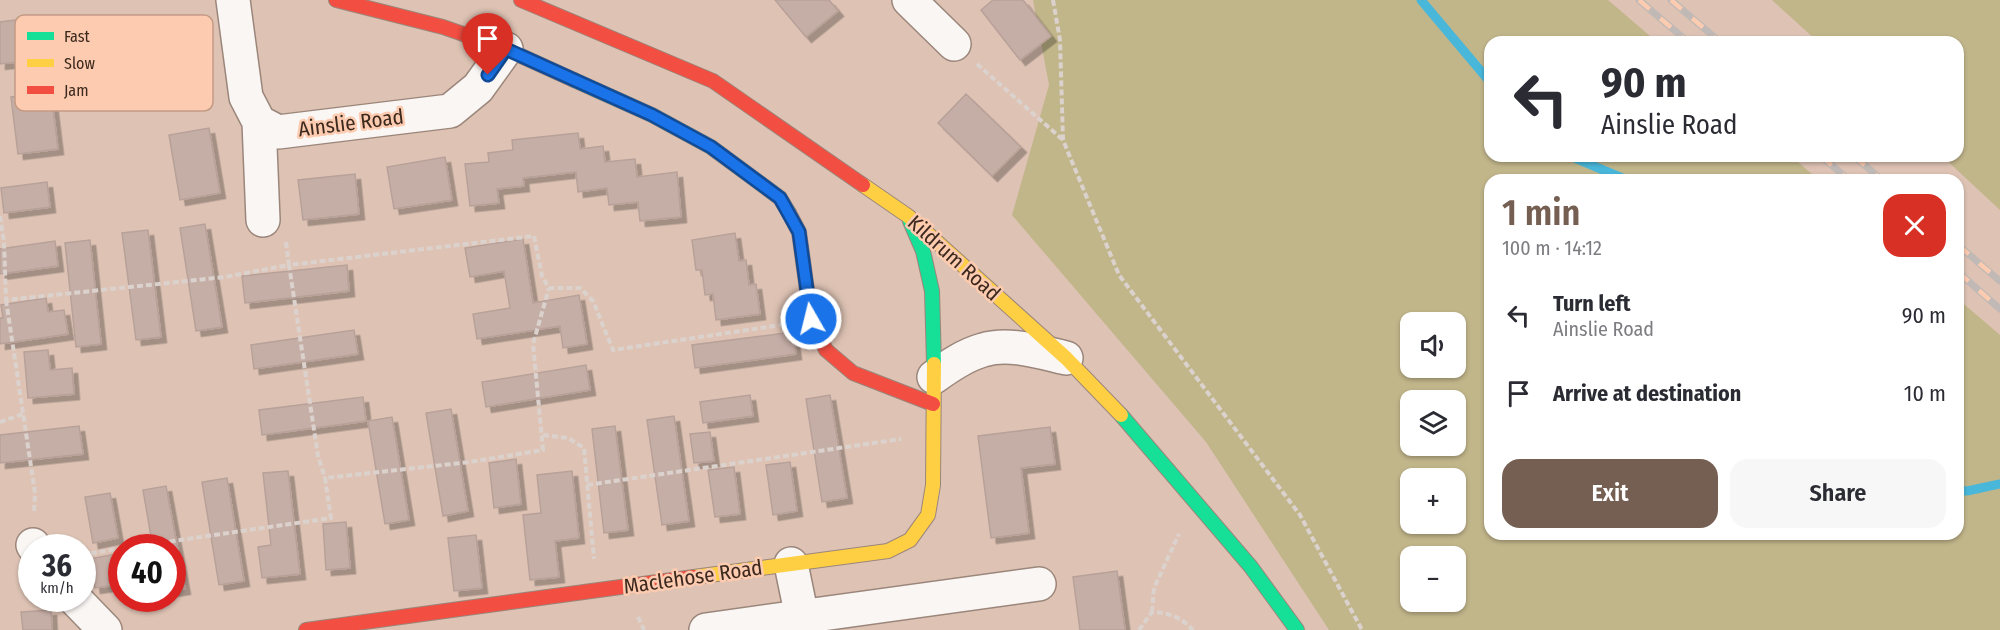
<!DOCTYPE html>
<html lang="en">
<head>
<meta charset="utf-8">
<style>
  :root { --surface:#fff; --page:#f7f7f7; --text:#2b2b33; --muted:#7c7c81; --accent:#755f52 }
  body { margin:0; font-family:"Fira Sans Condensed",sans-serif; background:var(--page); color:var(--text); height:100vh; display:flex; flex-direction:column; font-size:22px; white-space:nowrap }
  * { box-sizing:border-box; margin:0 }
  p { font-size:20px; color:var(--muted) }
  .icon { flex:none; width:33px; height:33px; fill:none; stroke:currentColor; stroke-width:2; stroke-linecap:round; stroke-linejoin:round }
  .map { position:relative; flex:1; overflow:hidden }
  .drawer { position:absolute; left:1484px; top:174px; width:480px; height:366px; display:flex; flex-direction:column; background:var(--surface); border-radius:18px; box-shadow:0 2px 4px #0004 }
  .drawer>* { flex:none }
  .guide { position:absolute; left:1484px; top:36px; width:480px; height:126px; border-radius:18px; box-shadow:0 2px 4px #0004; background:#fff; color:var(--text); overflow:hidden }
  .fabs { position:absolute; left:1400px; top:312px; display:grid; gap:12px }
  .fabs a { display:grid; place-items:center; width:66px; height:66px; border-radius:12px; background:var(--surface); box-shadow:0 2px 4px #0004; font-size:30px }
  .speed { position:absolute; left:18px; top:534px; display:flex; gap:12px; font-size:30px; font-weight:700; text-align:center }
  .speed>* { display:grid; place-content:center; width:78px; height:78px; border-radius:50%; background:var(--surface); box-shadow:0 2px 4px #0004; line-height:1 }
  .speed small { font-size:15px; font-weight:400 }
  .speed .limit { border:9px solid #d22; background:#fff; color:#111 }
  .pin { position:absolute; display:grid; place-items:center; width:51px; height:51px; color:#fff; margin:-62px -26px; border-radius:50% 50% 50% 0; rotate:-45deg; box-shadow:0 0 6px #0007 }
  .pin .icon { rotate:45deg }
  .me { position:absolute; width:66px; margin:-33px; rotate:352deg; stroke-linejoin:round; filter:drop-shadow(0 0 4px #0008) }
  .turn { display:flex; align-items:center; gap:21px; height:126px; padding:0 18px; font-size:27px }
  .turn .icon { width:78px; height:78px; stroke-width:2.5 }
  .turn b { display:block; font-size:42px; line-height:51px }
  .round { display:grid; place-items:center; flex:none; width:63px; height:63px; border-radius:18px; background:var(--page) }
  .overview { display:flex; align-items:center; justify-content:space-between; height:102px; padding:0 18px }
  h1 { font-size:36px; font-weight:600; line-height:45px; color:var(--accent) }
  .primary-button { display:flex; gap:12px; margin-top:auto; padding:12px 18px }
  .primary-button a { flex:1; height:69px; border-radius:18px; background:var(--accent); color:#fff; font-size:24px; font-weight:600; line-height:69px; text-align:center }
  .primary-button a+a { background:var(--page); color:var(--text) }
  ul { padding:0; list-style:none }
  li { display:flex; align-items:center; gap:18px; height:78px; padding:0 18px }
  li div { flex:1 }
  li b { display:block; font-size:22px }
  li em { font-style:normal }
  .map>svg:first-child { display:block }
  .green { fill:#c1b58a; fill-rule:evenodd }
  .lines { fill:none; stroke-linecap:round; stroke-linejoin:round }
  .stream { stroke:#49b7d9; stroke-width:9 }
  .building { fill:#c5aea6; stroke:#b8a199; stroke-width:1.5; filter:url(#shadow) }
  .street-casing { stroke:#9b867b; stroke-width:36 }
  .fast-casing { stroke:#9b867b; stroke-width:16 }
  .slow-casing { stroke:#9b867b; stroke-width:16 }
  .jam-casing { stroke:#9b867b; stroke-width:16 }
  .path { stroke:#dbd2ce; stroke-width:4; stroke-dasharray:6 3; stroke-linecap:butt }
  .street { stroke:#faf6f4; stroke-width:33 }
  .fast { stroke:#16e098; stroke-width:14 }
  .slow { stroke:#ffcf43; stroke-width:14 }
  .jam { stroke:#f24e42; stroke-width:14 }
  .rail-casing { stroke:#c0b9b5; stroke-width:7 }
  .rail { stroke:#fdcbb0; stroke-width:4.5; stroke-dasharray:14; stroke-linecap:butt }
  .route-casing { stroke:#114b97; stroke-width:15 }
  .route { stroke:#1a73e8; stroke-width:10 }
  .labels { text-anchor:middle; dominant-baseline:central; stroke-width:5; stroke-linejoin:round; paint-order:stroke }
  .street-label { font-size:21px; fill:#3c291e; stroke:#fdcbb0 }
  .key { fill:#fdcbb0; stroke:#c39a84; stroke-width:1.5 }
  .key-label { font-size:16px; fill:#3c291e }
</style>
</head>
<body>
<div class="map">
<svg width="2000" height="630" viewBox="0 0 2000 630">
  <defs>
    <filter id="shadow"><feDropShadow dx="5.5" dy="5.5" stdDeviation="0" flood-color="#0004"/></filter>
  </defs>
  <rect width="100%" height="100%" fill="#dec3b4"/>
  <path class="green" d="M1033,0H1608L1657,42H1490V156H1791L1819,180H1490V534H1958V299L2000,335V630H1329L1206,442L1012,215L1049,85ZM1410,322H1455V368H1410ZM1410,400H1455V446H1410ZM1410,478H1455V524H1410ZM1410,556H1455V602H1410Z
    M1772,0H2000V210L1942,156H1958V42H1818Z"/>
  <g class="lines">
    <path class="stream" d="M1421,0L1490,82
      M1570,156L1627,180
      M1958,490L1967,491L2000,484"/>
  </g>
  <path class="building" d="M775,0H829L838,11L806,37Z
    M993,0H1023L1051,36L1020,60L981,10Z
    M38,17L39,24L66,21L71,62L35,67V60L0,64V22Z
    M51,92L58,149L18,154L11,97Z
    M966,94L1021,147L992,176L938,123Z
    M209,128L220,193L180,200L169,135Z
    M578,133L580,149L603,146L605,162L635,159L637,177L677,172L681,217L640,221L638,202L609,205L607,188L578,192L576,172L523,178L524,186L497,189L499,203L470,206L465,164L489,162L488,153L513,150L512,140Z
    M445,157L452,200L394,209L387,167Z
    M355,174L359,214L303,220L298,180Z
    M47,182L50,207L4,213L1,188Z
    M205,224L222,327L196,331L180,228Z
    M148,230L161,337L136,340L122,233Z
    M735,233L739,261L746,260L749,285L756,284L760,314L716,320L713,294L705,295L702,270H696L692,240Z
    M523,239L533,303L579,295L587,344L563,348L560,326L477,339L473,314L510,308L504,271L470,277L465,248Z
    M90,240L101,344L76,347L65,243Z
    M55,241L58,266L0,274V249Z
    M347,265L349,291L245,303L242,276Z
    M46,298L48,312L64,310L68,334L0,344V318H3L1,305Z
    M354,330L358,354L254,369L251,345Z
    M793,332L796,354L695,368L692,345Z
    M48,350L50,370L72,368L74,394L28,398L24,352Z
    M586,365L590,390L486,407L482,382Z
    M750,395L753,416L703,423L700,402Z
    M830,395L847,498L822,502L806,399Z
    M363,397L366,421L262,435L259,410Z
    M451,409L468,511L443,516L426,413Z
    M674,416L689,521L662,525L647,420Z
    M392,417L409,520L385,524L368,421Z
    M79,426L83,454L0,463V435Z
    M615,426L628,530L604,533L592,429Z
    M1050,427L1055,464L1021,468L1029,533L991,538L978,436Z
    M710,432L714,461L694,463L690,434Z
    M516,459L521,504L494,508L489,463Z
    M790,462L797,511L773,515L766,465Z
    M734,467L740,514L715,517L708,470Z
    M288,471L300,574L262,578L258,547L271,545L263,473Z
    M572,471L579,538L555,541L559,577L530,580L523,515L541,513L537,475Z
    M227,478L244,581L219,585L202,482Z
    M166,486L185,589L172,591V548H153L143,490Z
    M110,493L118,538L93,543L85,497Z
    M346,522L350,568L326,570L323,524Z
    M476,535L482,588L454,591L448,538Z
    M122,553V584L95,588L89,559Z
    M1117,571L1125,630H1080L1073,577Z
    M51,610L52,630H23L21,612Z"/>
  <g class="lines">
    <defs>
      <path id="street" d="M233,0L246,97L259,122L278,132L450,111L478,88L506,49
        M909,0L954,44
        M259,122L263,220
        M934,377C949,366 965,355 983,350C1009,342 1040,352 1066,358
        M33,545L35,548
        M791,564L802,617
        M74,598L105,630
        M706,630L1039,584"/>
      <path id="fast" d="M574,80L652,115L711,147L780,198L789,213
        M910,221L923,251L932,291L934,364
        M1121,415L1251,567L1297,630"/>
      <path id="slow" d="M863,185L908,216L1066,358L1121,415
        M694,577L888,551L910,540L928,515L933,485L934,364"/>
      <path id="jam" d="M336,0L443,27L506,49L574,80
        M521,0L713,81L863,185
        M789,213L799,232L811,319L826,350L853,373L933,404
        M306,630L694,577"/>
    </defs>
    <use href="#street" class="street-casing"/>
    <use href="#fast" class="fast-casing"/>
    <use href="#slow" class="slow-casing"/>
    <use href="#jam" class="jam-casing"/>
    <path class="path" d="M1053,0L1060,40L1063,140L1119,275L1300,515L1362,630
      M977,64L1063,140
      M0,216L4,242L6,300L225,277L289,265L318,456L325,478
      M286,242L289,265L534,236L542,276L549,288H580L593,301L613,350L781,325
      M6,300L35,493L34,513
      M0,422L23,414
      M543,435L568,438L584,448L594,559
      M587,485L901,439
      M125,548L331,518L325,478L470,462L543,450L533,344L549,288
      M82,555L122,548
      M1152,612L1154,588L1179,534
      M638,617L644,630
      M1139,630L1152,612C1170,613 1181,617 1193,630"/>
    <use href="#street" class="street"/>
    <use href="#fast" class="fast"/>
    <use href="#slow" class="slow"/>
    <use href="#jam" class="jam"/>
    <defs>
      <path id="rail" d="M1639,0L1688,42
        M1671,0L1720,42
        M1821,156L1849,180
        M1854,156L1882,180
        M1958,245L2000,281
        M1958,272L2000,309"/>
    </defs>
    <use href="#rail" class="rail-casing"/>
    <use href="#rail" class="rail"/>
  </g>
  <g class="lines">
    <defs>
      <path id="route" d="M488,75L506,49L652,115L711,147L780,198L799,232L811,319"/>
    </defs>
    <use href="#route" class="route-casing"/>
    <use href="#route" class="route"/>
  </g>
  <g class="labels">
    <g class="street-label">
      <text transform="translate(351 123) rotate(-7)">Ainslie Road</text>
      <text transform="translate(954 258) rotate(42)">Kildrum Road</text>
      <text transform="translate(693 577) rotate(-8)">Maclehose Road</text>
    </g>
  </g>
  <rect x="15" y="15" width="198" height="96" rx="9" class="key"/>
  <rect x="27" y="32" width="27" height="8" fill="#16e098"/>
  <rect x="27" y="59" width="27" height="8" fill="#ffcf43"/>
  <rect x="27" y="86" width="27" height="8" fill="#f24e42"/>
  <g class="key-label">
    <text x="64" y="42">Fast</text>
    <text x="64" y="69">Slow</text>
    <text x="64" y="96">Jam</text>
  </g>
</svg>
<div class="fabs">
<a><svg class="icon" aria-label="sound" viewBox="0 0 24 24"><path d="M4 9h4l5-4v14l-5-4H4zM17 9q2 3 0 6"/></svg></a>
<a><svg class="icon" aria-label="layers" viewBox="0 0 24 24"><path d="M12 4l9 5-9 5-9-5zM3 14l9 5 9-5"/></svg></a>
<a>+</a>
<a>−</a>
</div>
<div class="speed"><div>36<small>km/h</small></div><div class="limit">40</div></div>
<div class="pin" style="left:488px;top:75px;background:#d93025"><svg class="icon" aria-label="arrive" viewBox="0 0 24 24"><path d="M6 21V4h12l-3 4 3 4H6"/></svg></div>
<svg class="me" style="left:811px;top:319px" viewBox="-20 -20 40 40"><circle r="17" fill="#1a73e8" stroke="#fff" stroke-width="3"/><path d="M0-11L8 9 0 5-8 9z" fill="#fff"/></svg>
<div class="guide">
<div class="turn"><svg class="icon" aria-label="left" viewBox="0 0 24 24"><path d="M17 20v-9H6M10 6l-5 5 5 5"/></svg><div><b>90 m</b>Ainslie Road</div></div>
</div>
<section class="drawer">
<div class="overview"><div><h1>1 min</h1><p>100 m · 14:12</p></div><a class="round" style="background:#d93025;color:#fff"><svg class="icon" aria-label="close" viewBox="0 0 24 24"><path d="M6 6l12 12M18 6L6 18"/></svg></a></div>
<ul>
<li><svg class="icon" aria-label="left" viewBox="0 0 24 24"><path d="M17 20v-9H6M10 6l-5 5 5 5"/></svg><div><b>Turn left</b><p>Ainslie Road</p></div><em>90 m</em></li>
<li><svg class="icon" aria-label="arrive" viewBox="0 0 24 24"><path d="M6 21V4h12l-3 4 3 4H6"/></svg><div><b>Arrive at destination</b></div><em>10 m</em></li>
</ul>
<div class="primary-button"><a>Exit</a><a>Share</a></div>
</section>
</div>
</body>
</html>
